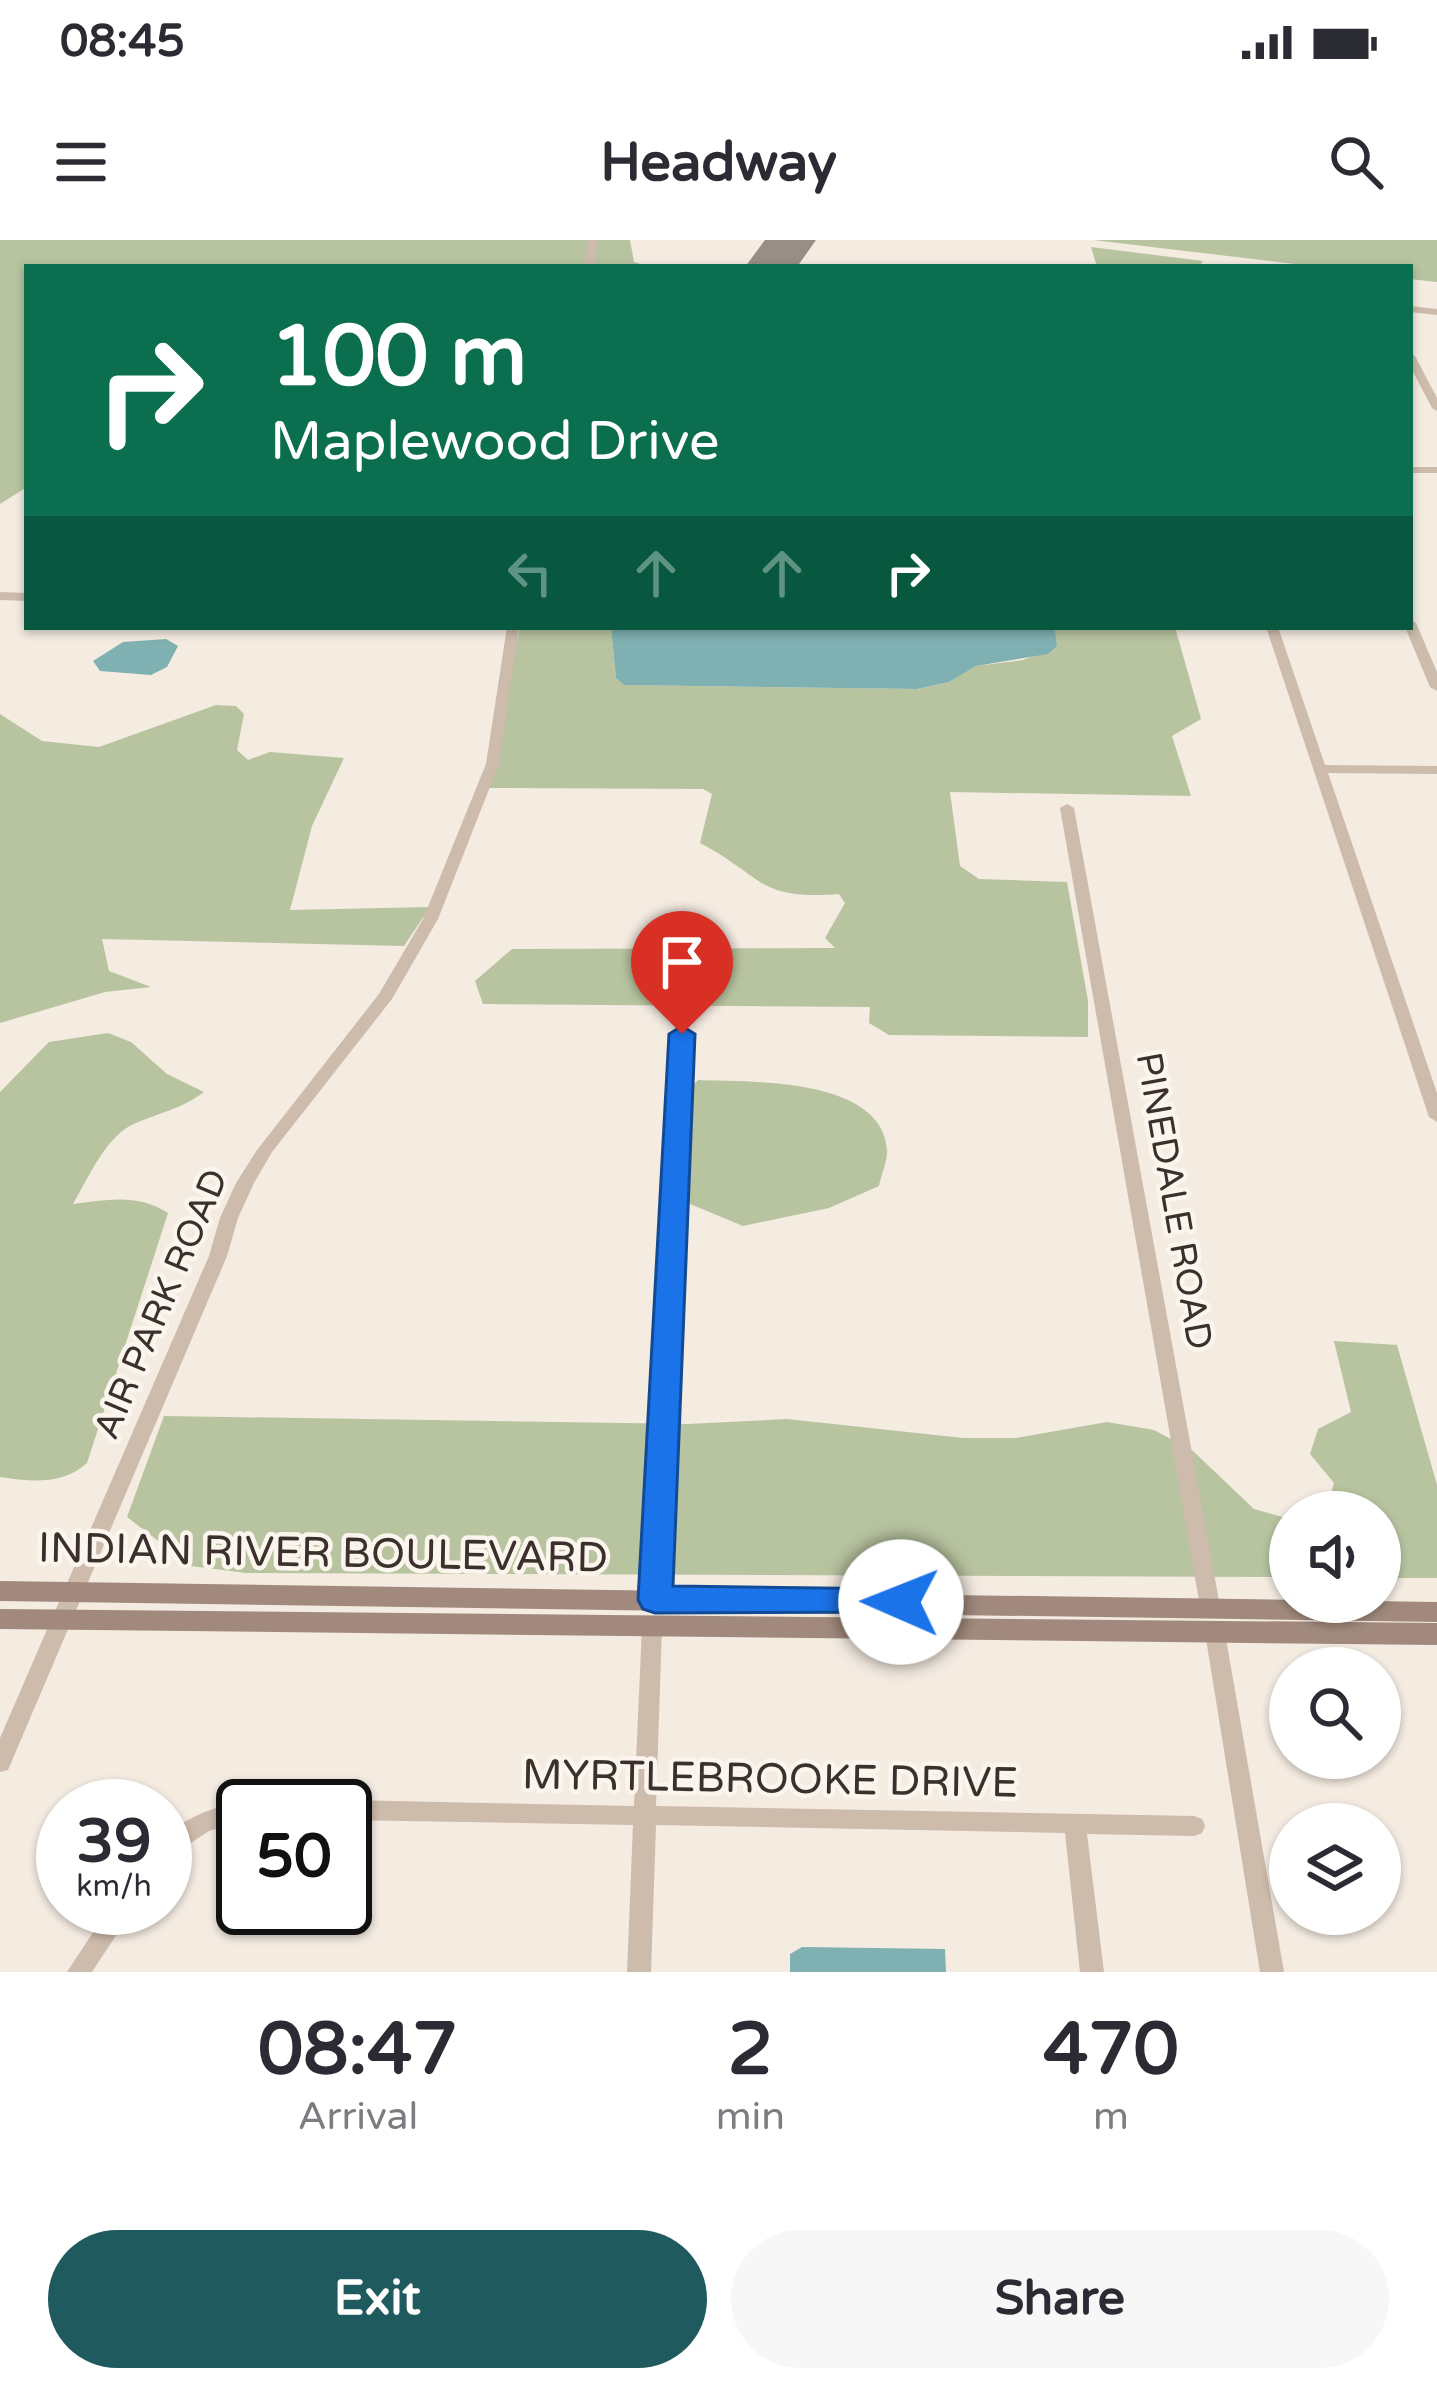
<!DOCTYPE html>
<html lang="en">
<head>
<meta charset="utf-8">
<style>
  :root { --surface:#fff; --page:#f7f7f7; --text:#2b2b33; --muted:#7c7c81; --accent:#1f5a5e }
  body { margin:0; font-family:"Varela Round",sans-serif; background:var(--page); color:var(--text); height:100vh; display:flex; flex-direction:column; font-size:45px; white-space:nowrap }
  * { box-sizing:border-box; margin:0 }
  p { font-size:39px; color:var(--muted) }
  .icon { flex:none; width:66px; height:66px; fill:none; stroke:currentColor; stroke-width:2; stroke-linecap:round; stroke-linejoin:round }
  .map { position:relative; height:1732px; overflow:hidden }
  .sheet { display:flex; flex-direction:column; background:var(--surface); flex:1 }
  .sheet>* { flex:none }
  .hud { position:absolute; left:24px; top:24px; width:1389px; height:366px; border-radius:0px; box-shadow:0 3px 9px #0004; background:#0b6e4f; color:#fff; overflow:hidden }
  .fabs { position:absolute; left:1269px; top:1251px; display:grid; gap:24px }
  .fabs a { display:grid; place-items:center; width:132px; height:132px; border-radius:50%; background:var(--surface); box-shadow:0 3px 9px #0004; font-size:60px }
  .speed { position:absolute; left:36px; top:1539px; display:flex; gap:24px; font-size:60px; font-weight:700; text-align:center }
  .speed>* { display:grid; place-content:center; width:156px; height:156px; border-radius:50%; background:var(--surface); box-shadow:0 3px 9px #0004; line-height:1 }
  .speed small { font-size:30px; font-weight:400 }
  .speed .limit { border:6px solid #111; border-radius:18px; background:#fff; color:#111 }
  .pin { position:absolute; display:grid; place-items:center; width:102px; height:102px; color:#fff; margin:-123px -51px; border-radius:50% 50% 50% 0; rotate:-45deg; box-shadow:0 0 12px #0007 }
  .pin .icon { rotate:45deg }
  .me { position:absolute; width:132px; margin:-66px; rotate:271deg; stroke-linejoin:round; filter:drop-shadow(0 0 9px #0008) }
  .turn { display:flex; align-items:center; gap:42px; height:252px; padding:0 48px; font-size:54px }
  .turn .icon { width:156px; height:156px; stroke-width:2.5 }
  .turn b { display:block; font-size:84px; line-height:102px }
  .lanes { display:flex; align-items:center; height:114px; padding:0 48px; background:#0003; justify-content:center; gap:60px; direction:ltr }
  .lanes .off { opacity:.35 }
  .eta { display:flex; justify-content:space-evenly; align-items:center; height:204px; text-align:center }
  .eta b { font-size:72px; font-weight:800; line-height:84px }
  .cta { display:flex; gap:24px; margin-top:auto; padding:24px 48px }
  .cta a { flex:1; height:138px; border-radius:72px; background:var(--accent); color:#fff; font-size:48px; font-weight:800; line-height:138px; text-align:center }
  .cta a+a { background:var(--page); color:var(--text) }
  .status { display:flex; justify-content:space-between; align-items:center; height:84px; padding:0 60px; background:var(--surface); direction:ltr }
  .status svg { height:33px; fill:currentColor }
  header { display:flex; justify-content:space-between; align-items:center; height:156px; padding:0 48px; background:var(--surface); font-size:54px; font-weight:800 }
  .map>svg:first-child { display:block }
  .green { fill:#b8c4a0 }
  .water { fill:#7fb0b2 }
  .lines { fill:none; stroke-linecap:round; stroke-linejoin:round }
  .runway { fill:#988e86; fill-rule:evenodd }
  .minor { fill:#cdbbac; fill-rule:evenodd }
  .secondary { fill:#a18a7d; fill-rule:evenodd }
  .route { fill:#1a73e8; stroke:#114b97; stroke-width:3 }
  .labels { text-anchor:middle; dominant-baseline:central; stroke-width:9; stroke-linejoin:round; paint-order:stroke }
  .street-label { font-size:36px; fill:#3b302b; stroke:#fbf5ee }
  .near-street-label { font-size:42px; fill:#3b302b; stroke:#fbf5ee }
</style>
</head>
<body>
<div class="status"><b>08:45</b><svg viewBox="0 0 49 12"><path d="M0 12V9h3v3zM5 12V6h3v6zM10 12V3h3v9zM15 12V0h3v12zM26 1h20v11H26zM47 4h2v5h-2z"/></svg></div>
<header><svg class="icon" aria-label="menu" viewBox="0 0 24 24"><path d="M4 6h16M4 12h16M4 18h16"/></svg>Headway<svg class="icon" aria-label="search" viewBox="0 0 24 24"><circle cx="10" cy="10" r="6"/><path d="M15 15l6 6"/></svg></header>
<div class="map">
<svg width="1437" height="1732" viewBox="0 0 1437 1732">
  <rect width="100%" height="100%" fill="#f4ebe1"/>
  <path class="green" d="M0,0H630L634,22L650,27H27V247L0,264Z
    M1093,0H1437V42L1410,39V27H1320Z
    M1091,7L1203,21L1199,27H1097Z
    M520,387H611L616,438L624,445L917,449L949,442L975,426L1023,420L1057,406L1055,387H1175L1201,479L1172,496L1191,556L950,552L960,626L979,639L1067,642L1088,761V797L889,795L869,783L870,767L483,764L475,741L512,709L835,708L825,698L845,663L839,654C757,660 766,638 700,603L712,554L703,549L483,548Z
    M216,465L236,466L244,474L237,510L248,520L270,512L344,518L312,586L290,670L430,667L404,706L102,699L109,731L151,747L105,752L0,783V474L42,501L99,507Z
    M108,793L131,802L167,834L204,852C181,869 162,872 136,883C106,895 89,937 73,964C106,960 138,953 168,973L87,1223C63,1245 31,1242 0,1237V852L49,802Z
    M698,840C750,842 881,837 887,909C888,920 881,935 879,946L829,968L743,986L690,964L667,874Z
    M1334,1101L1397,1105L1437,1245V1338H1380V1272H1319L1327,1269L1334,1243L1310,1214L1318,1189L1351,1172Z
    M164,1176L688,1184L787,1179L963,1198H1016L1107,1182L1154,1190L1193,1211L1254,1269L1290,1279V1337L246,1333L191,1326L127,1277Z"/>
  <path class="water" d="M611,387H1055L1057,406L1048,414L976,426L949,442L917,449L624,445L616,438Z
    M166,399L178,406L167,427L151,435L100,431L93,421L123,402Z
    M802,1707L945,1709L946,1732H790V1714Z"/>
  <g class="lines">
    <path class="runway" d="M765,0H816L797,27H745Z"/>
    <path class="minor" d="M589,0H599L593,27H583Z
      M1410,66L1437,69V75L1410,72Z
      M1410,113L1415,116L1437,158V171L1432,168L1410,126Z
      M1410,227H1437V233H1410Z
      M0,352L27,353V361L0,360Z
      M1410,379L1416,383L1437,432V451L1430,447L1405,387H1410Z
      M507,387H519L499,524L438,679L392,759L272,912L254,943L238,978L227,1016L11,1523L8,1530L0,1532V1498L209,1016L220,978L236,943L257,910L379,754L423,679L486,524Z
      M1266,387H1278L1325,525L1437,526V534L1328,533L1437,853V882L1429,877Z
      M1067,564L1074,568L1220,1366L1217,1372L1210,1374L1203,1372L1200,1366L1060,568Z
      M682,789L690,794L665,1360L662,1366L655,1368L648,1366L645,1360L674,794Z
      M652,1379L659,1381L662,1387L656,1566L1194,1576L1202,1579L1205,1586L1202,1593L1194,1596L1087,1594L1104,1732H1080L1065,1593L656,1585L651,1732H627L633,1585L345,1580V1566H336L345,1560L634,1566L642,1387L645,1381Z
      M1215,1385L1222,1387L1225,1393L1284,1732H1260L1205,1393L1208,1387Z
      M243,1562L251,1566H243V1582L209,1591L165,1620V1595C188,1577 214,1566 243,1562Z
      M109,1668H134L92,1732H67Z"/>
    <path class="secondary" d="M0,1341L1437,1362V1382L0,1361Z
      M0,1369L1437,1383V1405L0,1389Z"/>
  </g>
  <path class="route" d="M682,786L695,794L673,1346L901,1349L913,1353L918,1362L913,1372L655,1373L643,1369L638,1360L669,794Z"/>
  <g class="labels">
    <g class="street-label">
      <text transform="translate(1174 961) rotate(80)">PINEDALE ROAD</text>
      <text transform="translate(161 1064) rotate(-67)">AIR PARK ROAD</text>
    </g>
    <g class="near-street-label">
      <text transform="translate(323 1313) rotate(1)">INDIAN RIVER BOULEVARD</text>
      <text transform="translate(770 1539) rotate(1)">MYRTLEBROOKE DRIVE</text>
    </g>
  </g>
</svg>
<div class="fabs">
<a><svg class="icon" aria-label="sound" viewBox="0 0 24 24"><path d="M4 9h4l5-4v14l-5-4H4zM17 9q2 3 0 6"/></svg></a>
<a><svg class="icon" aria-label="search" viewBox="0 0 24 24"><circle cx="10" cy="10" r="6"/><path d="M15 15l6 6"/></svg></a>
<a><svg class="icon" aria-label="layers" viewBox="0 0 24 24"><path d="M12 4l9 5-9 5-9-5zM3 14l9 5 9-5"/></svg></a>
</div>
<div class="speed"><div>39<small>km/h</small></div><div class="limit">50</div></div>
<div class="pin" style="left:682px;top:794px;background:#d93025"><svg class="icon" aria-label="arrive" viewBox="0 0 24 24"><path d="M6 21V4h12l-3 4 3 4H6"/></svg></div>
<svg class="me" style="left:901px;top:1362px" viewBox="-20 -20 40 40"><circle r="19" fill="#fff"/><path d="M0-13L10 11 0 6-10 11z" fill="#1a73e8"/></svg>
<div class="hud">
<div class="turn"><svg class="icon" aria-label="right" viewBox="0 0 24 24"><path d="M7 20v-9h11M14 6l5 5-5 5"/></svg><div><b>100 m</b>Maplewood Drive</div></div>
<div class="lanes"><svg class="icon off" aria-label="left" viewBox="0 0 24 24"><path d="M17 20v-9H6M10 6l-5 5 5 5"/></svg><svg class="icon off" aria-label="ahead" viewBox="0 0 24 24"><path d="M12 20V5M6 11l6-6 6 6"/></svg><svg class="icon off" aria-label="ahead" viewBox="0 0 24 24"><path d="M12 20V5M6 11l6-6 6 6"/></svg><svg class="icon" aria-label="right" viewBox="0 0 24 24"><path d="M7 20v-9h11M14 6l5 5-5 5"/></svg></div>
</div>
</div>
<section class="sheet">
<div class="eta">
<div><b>08:47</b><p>Arrival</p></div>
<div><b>2</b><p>min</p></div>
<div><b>470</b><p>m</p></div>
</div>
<div class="cta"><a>Exit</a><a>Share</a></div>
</section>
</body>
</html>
